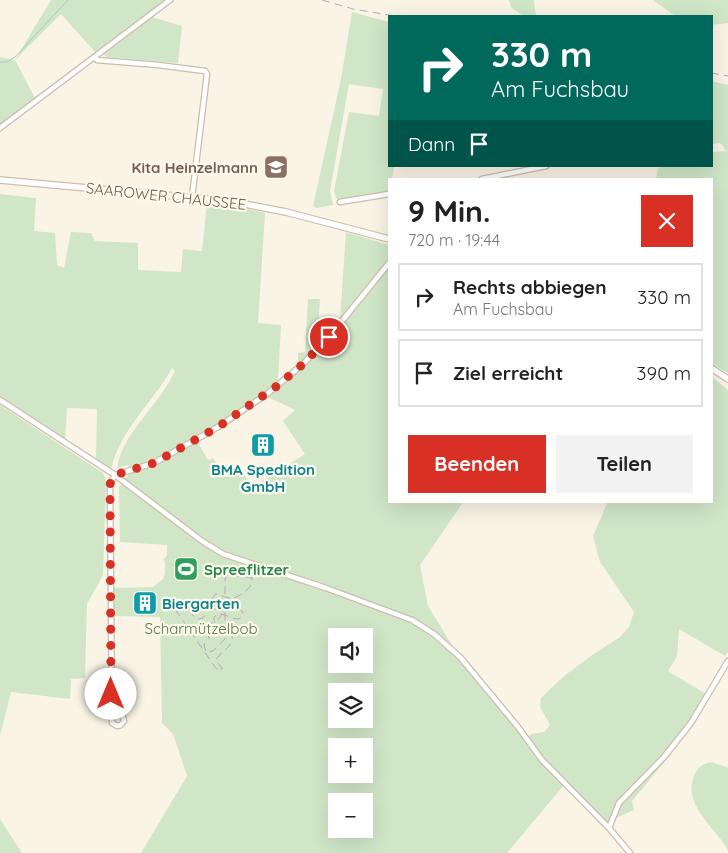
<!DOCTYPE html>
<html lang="de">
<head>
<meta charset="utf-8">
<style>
  :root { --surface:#fff; --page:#f2f2f2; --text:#222; --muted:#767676; --line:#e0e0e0; --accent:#d93025 }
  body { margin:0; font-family:Quicksand,sans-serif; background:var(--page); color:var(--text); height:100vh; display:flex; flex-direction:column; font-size:19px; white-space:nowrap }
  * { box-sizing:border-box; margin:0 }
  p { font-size:16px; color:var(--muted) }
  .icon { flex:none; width:28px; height:28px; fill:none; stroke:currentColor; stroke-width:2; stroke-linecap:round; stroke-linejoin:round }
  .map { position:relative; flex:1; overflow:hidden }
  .sheet { position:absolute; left:388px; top:178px; width:325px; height:325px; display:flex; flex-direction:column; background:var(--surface); border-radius:0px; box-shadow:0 5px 20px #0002 }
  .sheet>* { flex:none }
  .banner { position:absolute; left:388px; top:15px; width:325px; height:152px; border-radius:0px; box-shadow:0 5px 20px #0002; background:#00695c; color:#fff; overflow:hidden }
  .fabs { position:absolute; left:328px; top:628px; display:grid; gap:10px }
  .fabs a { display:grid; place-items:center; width:45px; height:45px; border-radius:0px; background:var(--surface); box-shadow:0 5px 20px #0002; font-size:25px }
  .pin { position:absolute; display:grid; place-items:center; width:42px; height:42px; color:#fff; margin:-21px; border:2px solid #fff; border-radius:50%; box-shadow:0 1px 5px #0007 }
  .me { position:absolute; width:55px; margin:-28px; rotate:0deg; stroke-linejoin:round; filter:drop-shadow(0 0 4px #0008) }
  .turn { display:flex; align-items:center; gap:18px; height:105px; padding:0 20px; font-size:22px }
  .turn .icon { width:65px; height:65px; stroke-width:2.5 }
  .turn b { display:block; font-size:35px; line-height:42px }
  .then { display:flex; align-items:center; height:48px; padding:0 20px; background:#0003; gap:10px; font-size:19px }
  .round { display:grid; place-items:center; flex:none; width:52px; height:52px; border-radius:0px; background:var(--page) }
  .overview { display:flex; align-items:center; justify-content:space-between; height:85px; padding:0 20px }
  h1 { font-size:30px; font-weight:700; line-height:38px }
  .button { display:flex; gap:10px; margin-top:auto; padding:10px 20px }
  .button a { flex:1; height:58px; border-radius:0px; background:var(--accent); color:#fff; font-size:20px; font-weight:700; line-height:58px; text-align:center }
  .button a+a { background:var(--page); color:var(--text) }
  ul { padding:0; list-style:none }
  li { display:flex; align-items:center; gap:15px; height:68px; margin:0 10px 8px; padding:0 10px; border:2px solid var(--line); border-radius:0px }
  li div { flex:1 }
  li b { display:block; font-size:19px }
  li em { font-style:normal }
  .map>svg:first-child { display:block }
  .green { fill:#d0e6c7; fill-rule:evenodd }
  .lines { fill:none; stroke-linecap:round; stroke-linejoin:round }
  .stream { stroke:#a5c7d2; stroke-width:1 }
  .street-casing { stroke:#cabdae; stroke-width:7 }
  .secondary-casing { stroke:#cdbeac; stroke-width:8 }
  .street { stroke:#fff; stroke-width:4.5 }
  .secondary { stroke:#fff; stroke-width:5.5 }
  .rail { stroke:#b8a6c2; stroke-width:1; stroke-dasharray:8 5; stroke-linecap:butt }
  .route { stroke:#d93025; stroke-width:9; stroke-dasharray:0 16.2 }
  .labels { text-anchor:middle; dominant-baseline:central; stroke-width:4.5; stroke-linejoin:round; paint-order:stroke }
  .education-label { font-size:15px; font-weight:bold; fill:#785e54; stroke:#fdf8ec; text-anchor:end }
  .street-label { font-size:15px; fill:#705d4e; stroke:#fdf8ec }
  .culture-label { font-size:15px; font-weight:bold; fill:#0d838f; stroke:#fdf8ec }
  .leisure-label { font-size:15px; font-weight:bold; fill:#27864d; stroke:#fdf8ec; text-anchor:start }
  .park-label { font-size:15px; fill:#547a4a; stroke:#fdf8ec }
</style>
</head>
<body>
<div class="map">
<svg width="728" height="853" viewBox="0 0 728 853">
  <rect width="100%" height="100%" fill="#faf4e7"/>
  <path class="green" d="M51,0H165L96,53L61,14L15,60L36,100L0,126V57L15,60Z
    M509,0H534L536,16H523L511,7Z
    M653,0H728V23L711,25V16H675Z
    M352,12L389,22V166H394L392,179H389V191L339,200L336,198L334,191L349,112L379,116L383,89L349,84L330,191L333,205L316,208L313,206L341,79Z
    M152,17L182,26L178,63L106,57L103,53Z
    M711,81L728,85V151L724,150V147L720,143L711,144Z
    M728,151V373L711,363V179H656L658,169L661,166H711V152Z
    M0,194L36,198L34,231L55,233L57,265L64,268L71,232L91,233L95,241L138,243V270L181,272L183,249L202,251L207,203L230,205L265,213L258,323L281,325L278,380L298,364V353L305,352L308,299H320L318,332L323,338L340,319L346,232L389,245V501H464L420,565L428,606L461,660L486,693L564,785L507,853H141L187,776L173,734L162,723L160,617L114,616V588L153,587L163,579L165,573V561L163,560L167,555V545L120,542L119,487L130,473L128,465L117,468C118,464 119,458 121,453C134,423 161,401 175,371L172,368C153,403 121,428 111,469H108L96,461L97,409L67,408L65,441L0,397ZM268,397L295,410L283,421L305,454L253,487L241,470L229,476L225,477L213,458L208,460L198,443ZM336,636H364V664H336ZM336,691H364V719H336ZM336,746H364V774H336ZM336,801H364V829H336Z
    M711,376L728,390V652L725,656L679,629L677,656L668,671L706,694L692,719L667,750L672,753L632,801L634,810L607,822L544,759L529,737L531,734L544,732L550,725L540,707L541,698L564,676L591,656L620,637L629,627L634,612L600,562L593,536L608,501H711Z
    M0,405L103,473L106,482L103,575L87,604L85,678L71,679L70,699L11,692L0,736Z
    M712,762L728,768V850C716,829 684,806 693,779C696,768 702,764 712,762Z
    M0,819L22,853H0Z"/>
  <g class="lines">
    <path class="stream" d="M0,62H7L15,57L68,0"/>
    <defs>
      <path id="street" d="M94,57L97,60L158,65L205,71L207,74L192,197
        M0,128L170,0
        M482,179L546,166
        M340,202L389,194
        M0,400L115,475L202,541L223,554L326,588L412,620L434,634L460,657L518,727L542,760L609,828L630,853
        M112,706L123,717L124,721L121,725L117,726L112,723V718L110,484L115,475L154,463L218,427L267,394L303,364L329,337L389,263
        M609,828L619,803L664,757L691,723L728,661"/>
      <path id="secondary" d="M0,180L229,201L286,212L389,239
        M711,368L728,379"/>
    </defs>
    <use href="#street" class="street-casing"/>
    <use href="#secondary" class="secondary-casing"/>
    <use href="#street" class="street"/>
    <use href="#secondary" class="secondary"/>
    <path class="rail" d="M322,0L353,9L395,16
      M711,73L728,76
      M168,599L215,667L219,671L221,670L222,668L217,662L216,659C224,649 239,643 229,630C221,628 213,626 214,617C226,609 229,622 241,618L243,613L241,610C233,604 224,608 215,606L211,600L216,594C221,595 228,599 233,598C242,596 254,586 252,578L230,575L226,576L225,580C225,599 225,619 225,639L213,651L206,652L204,645L209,638L206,629L210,624C218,621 229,611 215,609C209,608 204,609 199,607L193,610L192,615L198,619L203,618L206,614C203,604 188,604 178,602L176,605L178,607L181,604L180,602H178"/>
  </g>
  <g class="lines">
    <path class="route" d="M111,694L110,484L115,475L154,463L218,427L277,386L303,364L329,337"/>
  </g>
  <defs>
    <symbol id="school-square" viewBox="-11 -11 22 22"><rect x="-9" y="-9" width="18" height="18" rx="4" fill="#8d6e63" stroke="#fdf8ec"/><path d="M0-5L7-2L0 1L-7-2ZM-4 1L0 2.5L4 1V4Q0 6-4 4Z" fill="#fff"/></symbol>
    <symbol id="building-square" viewBox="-11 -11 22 22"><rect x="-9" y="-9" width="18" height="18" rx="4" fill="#0f9aa8" stroke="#fdf8ec"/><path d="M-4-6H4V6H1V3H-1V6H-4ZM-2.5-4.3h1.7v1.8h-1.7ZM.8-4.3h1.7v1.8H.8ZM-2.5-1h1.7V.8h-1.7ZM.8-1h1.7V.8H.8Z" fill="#fff"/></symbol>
    <symbol id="stadium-square" viewBox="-11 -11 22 22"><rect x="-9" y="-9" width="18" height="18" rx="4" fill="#2e9e5b" stroke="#fdf8ec"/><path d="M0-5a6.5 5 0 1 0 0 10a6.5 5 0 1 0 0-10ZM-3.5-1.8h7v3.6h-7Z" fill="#fff"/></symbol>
  </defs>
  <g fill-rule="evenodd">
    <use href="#school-square" x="262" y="153" width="28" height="28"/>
    <use href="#building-square" x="249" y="431" width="28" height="28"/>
    <use href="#stadium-square" x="172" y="555" width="28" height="28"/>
    <use href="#building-square" x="131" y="589" width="28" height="28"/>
  </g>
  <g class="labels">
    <g class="education-label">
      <text x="258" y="167">Kita Heinzelmann</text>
    </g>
    <g class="street-label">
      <text transform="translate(166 196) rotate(6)">SAAROWER CHAUSSEE</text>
    </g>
    <g class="culture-label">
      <text x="263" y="469">BMA Spedition<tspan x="263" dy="17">GmbH</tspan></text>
      <text x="162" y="603" text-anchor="start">Biergarten</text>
    </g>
    <g class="leisure-label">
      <text x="204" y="569">Spreeflitzer</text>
    </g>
    <g class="park-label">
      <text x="201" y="628">Scharmützelbob</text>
    </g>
  </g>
</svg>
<div class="fabs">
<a><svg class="icon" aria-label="sound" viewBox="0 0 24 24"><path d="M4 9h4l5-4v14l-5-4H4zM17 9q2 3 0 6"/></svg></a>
<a><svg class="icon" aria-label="layers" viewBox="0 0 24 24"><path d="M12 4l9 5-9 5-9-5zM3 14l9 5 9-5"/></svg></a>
<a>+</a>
<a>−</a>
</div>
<div class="pin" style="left:329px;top:337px;background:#d93025"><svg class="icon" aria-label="arrive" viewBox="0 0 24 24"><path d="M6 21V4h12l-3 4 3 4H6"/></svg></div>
<svg class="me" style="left:111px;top:694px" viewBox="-20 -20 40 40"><circle r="19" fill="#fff"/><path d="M0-13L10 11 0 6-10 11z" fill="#d93025"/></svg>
<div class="banner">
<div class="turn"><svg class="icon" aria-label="right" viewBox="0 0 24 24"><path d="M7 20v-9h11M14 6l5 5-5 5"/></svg><div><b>330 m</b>Am Fuchsbau</div></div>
<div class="then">Dann<svg class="icon" aria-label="arrive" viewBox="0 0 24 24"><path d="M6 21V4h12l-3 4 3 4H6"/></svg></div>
</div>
<section class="sheet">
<div class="overview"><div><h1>9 Min.</h1><p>720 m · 19:44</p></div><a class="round" style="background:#d93025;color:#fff"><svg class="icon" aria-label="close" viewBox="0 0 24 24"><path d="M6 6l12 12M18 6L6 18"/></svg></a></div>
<ul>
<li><svg class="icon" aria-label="right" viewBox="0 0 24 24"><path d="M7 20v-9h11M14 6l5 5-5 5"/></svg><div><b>Rechts abbiegen</b><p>Am Fuchsbau</p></div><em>330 m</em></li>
<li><svg class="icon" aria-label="arrive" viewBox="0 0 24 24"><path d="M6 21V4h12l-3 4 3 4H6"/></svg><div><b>Ziel erreicht</b></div><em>390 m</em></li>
</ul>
<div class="button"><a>Beenden</a><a>Teilen</a></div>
</section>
</div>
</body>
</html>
